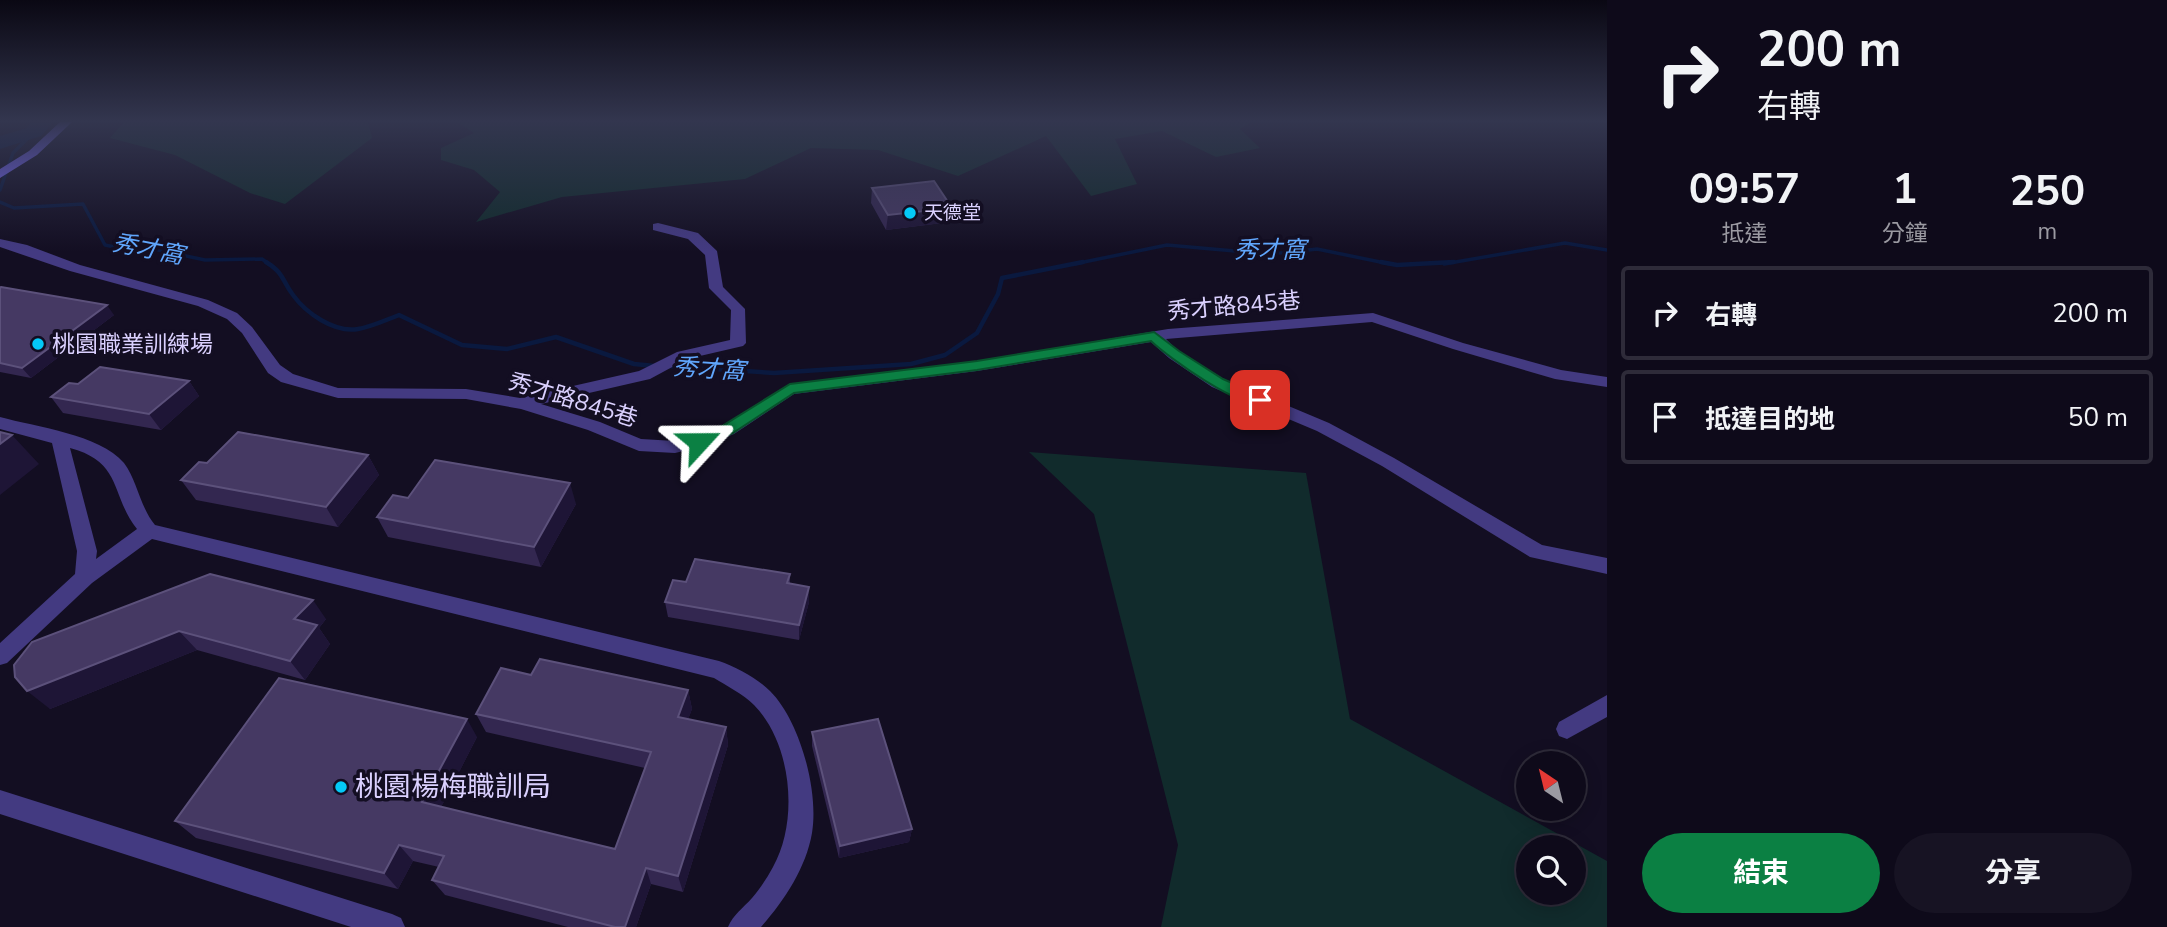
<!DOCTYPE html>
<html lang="zh-TW">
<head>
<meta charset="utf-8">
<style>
  :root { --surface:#0e0a1a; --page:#171323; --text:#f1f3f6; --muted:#9b9aa2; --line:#2e2b39; --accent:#0b8043 }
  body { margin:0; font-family:"Nunito Sans","Noto Sans TC",sans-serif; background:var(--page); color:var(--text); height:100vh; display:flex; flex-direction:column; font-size:26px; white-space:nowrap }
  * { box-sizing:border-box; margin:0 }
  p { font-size:23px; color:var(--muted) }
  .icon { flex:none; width:38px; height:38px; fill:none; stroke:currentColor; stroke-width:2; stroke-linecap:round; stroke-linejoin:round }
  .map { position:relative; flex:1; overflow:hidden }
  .drawer { display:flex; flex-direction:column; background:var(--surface); width:560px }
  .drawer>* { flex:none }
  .top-card { background:#0e0a1a; color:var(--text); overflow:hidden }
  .needle { width:46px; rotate:325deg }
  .controls { position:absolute; left:1516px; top:751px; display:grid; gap:14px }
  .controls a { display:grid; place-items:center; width:70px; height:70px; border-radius:50%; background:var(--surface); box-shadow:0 4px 18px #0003,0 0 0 2px var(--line); font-size:35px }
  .pin { position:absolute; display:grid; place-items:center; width:60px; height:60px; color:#fff; margin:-30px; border-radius:14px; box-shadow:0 4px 10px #0006 }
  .me { position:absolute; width:77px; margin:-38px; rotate:66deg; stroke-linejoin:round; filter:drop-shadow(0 0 5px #0008) }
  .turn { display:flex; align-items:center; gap:24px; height:147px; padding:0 35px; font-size:32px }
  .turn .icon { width:91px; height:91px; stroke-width:2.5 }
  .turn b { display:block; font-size:49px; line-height:60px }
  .eta { display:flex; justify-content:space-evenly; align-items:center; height:119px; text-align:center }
  .eta b { font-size:42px; font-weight:700; line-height:49px }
  .cta { display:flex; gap:14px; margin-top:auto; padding:14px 35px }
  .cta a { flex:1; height:80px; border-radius:42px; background:var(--accent); color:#fff; font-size:28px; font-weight:700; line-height:80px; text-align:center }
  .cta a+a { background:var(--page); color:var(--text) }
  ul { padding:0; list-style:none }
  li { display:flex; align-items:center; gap:21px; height:94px; margin:0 14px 10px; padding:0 21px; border:4px solid var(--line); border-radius:7px }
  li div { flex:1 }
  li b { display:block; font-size:26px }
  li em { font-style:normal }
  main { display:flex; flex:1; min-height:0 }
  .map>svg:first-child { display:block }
  .green { fill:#112b2c; fill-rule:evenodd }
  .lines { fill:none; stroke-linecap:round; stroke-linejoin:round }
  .stream-far1 { stroke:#0a193f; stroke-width:3.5 }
  .stream { stroke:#0a193f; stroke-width:4.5 }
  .river { fill:#0a193f; fill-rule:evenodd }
  .street { fill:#433a81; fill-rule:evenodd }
  .secondary { fill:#7a69fd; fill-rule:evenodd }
  .wall { fill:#332750 }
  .shaded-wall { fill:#1e1536 }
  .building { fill:#453963; stroke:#5c517b; stroke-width:2 }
  .route { fill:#0b8043; stroke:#07532c; stroke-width:2 }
  .poi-dot { fill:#04c9f7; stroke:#130e22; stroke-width:2.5 }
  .labels { text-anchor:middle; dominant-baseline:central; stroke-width:7; stroke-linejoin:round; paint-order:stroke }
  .far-poi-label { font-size:19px; fill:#dad0fe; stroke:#130e22; text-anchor:start }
  .street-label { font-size:23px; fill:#dad0fe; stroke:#130e22 }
  .poi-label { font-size:23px; fill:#dad0fe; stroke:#130e22; text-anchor:start }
  .water-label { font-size:24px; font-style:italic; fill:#60a6fc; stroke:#130e22 }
  .near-poi-label { font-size:28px; fill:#dad0fe; stroke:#130e22; text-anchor:start }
</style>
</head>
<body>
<main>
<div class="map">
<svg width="1607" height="927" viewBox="0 0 1607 927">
  <rect width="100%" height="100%" fill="#130e22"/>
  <path class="green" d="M124,122H368L372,138L285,204L250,193L175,155L110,138Z
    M457,122H1251L1240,129L1260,148L1216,157L1162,131L1115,139L1137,184L1091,196L1046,136L958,176L878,150L811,148L745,179L562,197L476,222L500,192L474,170L441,160V148L474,133Z
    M1029,452L1306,473L1350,719L1607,861V927H1161L1178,845L1094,514ZM1573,847V892H1528V847Z"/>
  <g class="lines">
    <path class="stream-far1" d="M0,190L13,153L34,132
      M0,202L14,208L83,204L105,245L129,250H158L205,260L262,259L269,264
      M1074,264L1167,245L1246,252L1284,253L1317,249L1390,264
      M1444,264L1565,243L1607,250"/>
    <path class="stream" d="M266,262C285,274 281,279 293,295C306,313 334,333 358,329C371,327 386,320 399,315L462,345L507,349L556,337L634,364L655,366
      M1381,262L1397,265L1454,262
      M668,366L774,373L911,364L945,355L977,333L998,294L1002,278L1083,262"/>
    <path class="river" d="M31,122H53L41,136L0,149V136L27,128Z"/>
    <path class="street" d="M658,223L698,233L717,251L723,287L745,309L746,343L743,346L687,359L650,379L541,404L600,422L641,439L675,441L695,437L722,426L790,384L977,361L1168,329L1373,313L1463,343L1561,370L1607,377V387L1555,379L1453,349L1372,322L1166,339L1179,352L1224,379L1329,423L1394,458L1542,545L1607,558V574L1530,557L1382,466L1317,431L1212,387L1169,358L1151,342L977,371L794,394L734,434L705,446L675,453L639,451L588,430L521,409L466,399L338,398L281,382L268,373L242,333L227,319L198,306L70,271L0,247V239L27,245L80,265L208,300L237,313L252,327L280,365L293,374L338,388L466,389L520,398L639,371L677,352L730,340L731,310L709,288L705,255L688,239L653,230V224Z
      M0,417C36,427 99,434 124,463C137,480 140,507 155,525L719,661C736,667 757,678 770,691C800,721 819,791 812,833C806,868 784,901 761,927H728C733,915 743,908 752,898C760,889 767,878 773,867C799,821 792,744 754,705C743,694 727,686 714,678L152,539L92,583L7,663L0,665V643L75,574L77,551L52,443L0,429ZM70,448C123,462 110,495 137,529L96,559L97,551Z
      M1607,695V717L1567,739L1559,736L1556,729L1559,722Z
      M0,790L392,914L401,918L405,927H351L0,814Z"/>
    <path class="secondary" d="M60,122H72L37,155L0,178V169L29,151Z"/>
  </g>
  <path class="wall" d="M872,188L950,222L886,230L871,203Z
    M0,288L114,315L31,378L0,372Z
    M189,381L199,396L161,430L63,413L51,397L78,384Z
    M368,455L379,475L338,527L196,500L181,480L207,463Z
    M408,498L576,504L541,567L388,537L377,517Z
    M790,574V583L809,587V602L799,640L668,617L665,602L686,582Z
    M326,619L319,628L330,644L305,680L197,650L50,709L32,642Z
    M531,675L688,690L692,709L688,719L726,727L728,745L683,892L651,884L636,927H568L445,895L432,880L439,867L413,861L398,889L196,838L175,821L477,737L441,807L615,849L645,768L486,732L476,714Z
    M812,732L912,829L909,842L839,858L812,746Z"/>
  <path class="shaded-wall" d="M952,208L950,222L886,230L888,215Z
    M107,305L114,315L31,378L22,368Z
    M189,381L199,396L161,430L149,414Z
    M12,435L39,464L0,495V444Z
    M368,455L379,475L338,527L326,507Z
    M570,483L576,504L541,567L534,547Z
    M809,587V602L799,640V625Z
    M313,600L326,619L319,628L330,644L305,680L290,661L294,619Z
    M179,631L197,650L50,709L27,691Z
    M688,690L692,709L682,735L678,717Z
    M467,719L477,737L435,819L422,802Z
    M726,727L728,745L683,892L678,876Z
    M912,829L909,842L839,858L840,846Z
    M399,845L413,861L398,889L384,873Z
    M646,868L651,884L636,927H625Z"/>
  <path class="building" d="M934,181L952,208L888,215L872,188Z
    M1,287L107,305L22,368L0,363V288Z
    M100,367L189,381L149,414L51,397L69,383L78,384Z
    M0,432L12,435L0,444Z
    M238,432L368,455L326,507L181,480L199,462L207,463Z
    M435,460L570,483L534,547L377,517L393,495L408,498Z
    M695,559L790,574L787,583L809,587L799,625L665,602L673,580L686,582Z
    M210,574L313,600L294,619L317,625L290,661L179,631L27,691L15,677L14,665L32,642Z
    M540,659L688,690L678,717L726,727L678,876L646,868L625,927H615L432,880L444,856L399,845L384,873L175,821L279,678L467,719L422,802L615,849L651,752L476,714L501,668L531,675Z
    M878,719L912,829L840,846L812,732Z"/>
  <linearGradient id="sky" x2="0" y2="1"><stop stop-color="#0a0813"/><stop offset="0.48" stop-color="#33364f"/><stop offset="1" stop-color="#33364f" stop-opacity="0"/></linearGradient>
  <rect width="1607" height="252" fill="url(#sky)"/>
  <path class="route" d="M1154,332L1179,351L1223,379L1265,397L1267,400L1265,404C1241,410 1169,358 1151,341L977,370L794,393L733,433L699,447L691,442L693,438L722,426L790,384L977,361Z"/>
  <g class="poi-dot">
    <circle cx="910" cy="213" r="7"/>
    <circle cx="38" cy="344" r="7"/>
    <circle cx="341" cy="787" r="7"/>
  </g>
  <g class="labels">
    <g class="far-poi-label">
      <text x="924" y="213">天德堂</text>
    </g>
    <g class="street-label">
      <text transform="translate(1234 306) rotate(-5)">秀才路845巷</text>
      <text transform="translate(573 400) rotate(17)">秀才路845巷</text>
    </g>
    <g class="poi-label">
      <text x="52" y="344">桃園職業訓練場</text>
    </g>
    <g class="water-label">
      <text transform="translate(148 249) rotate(11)">秀才窩</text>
      <text x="1270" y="250">秀才窩</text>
      <text transform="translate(709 369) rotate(4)">秀才窩</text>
    </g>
    <g class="near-poi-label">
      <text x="355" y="787">桃園楊梅職訓局</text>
    </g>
  </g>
</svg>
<div class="controls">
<a><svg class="needle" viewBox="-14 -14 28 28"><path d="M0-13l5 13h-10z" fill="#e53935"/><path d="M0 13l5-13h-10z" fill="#9b9aa2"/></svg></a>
<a><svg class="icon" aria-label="search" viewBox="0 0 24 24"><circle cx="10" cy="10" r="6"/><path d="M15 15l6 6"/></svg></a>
</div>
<div class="pin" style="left:1260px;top:400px;background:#d93025"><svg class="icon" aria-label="arrive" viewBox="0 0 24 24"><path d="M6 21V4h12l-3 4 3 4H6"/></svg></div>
<svg class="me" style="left:699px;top:442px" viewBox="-20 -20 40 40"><path d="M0-17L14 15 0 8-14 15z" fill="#0b8043" stroke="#fff" stroke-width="4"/></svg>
</div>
<section class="drawer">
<div class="top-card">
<div class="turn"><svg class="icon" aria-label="right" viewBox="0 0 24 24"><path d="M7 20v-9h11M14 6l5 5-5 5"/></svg><div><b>200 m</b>右轉</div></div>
</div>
<div class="eta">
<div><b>09:57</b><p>抵達</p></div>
<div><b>1</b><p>分鐘</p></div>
<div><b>250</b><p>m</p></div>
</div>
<ul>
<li><svg class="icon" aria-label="right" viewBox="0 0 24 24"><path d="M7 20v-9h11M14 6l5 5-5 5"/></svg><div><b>右轉</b></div><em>200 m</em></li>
<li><svg class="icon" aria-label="arrive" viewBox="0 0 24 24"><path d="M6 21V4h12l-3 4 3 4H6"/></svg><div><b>抵達目的地</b></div><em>50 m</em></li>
</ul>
<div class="cta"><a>結束</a><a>分享</a></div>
</section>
</main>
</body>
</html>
